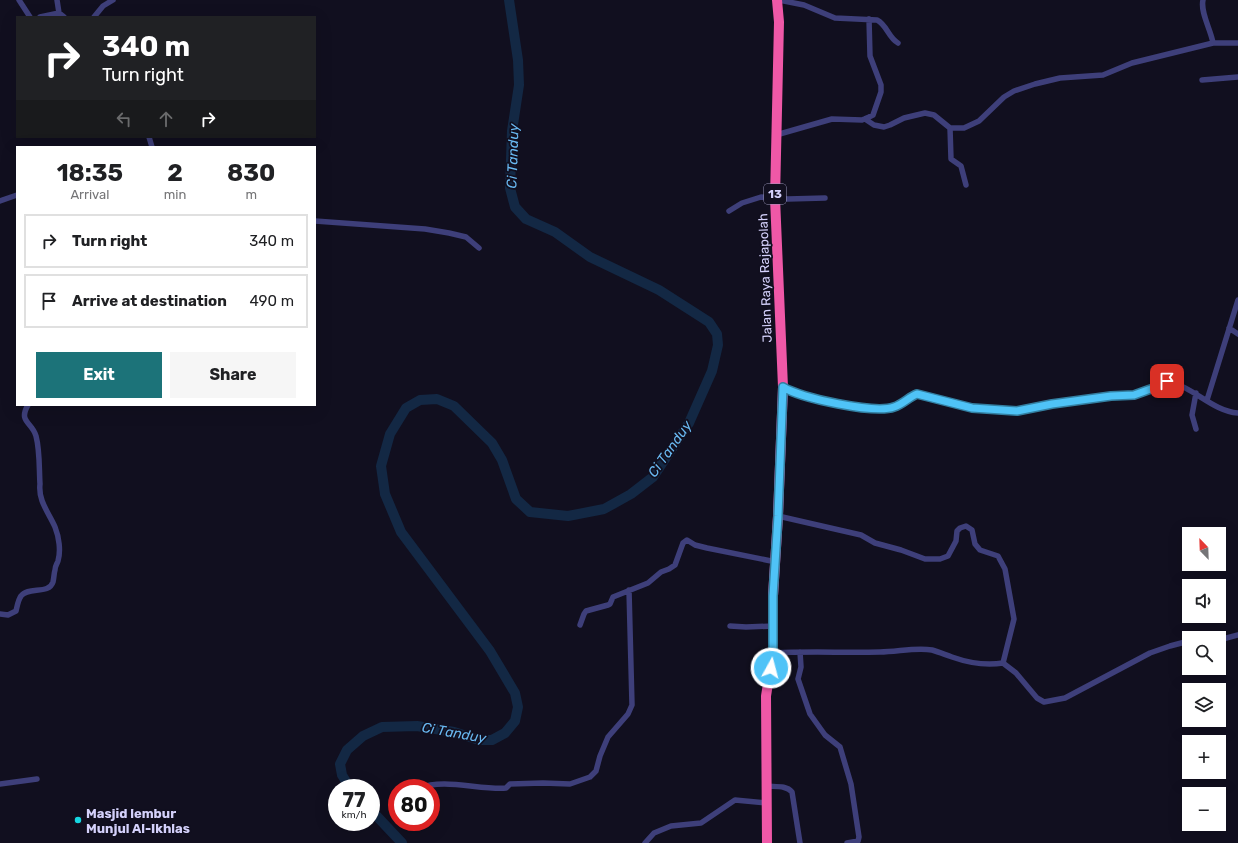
<!DOCTYPE html>
<html lang="en">
<head>
<meta charset="utf-8">
<style>
  :root { --surface:#fff; --page:#f6f6f6; --text:#202124; --muted:#757577; --line:#e0e0e0; --accent:#1c7379 }
  body { margin:0; font-family:Rubik,sans-serif; background:var(--page); color:var(--text); height:100vh; display:flex; flex-direction:column; font-size:15px; white-space:nowrap }
  * { box-sizing:border-box; margin:0 }
  p { font-size:13px; color:var(--muted) }
  .icon { flex:none; width:22px; height:22px; fill:none; stroke:currentColor; stroke-width:2; stroke-linecap:round; stroke-linejoin:round }
  .map { position:relative; flex:1; overflow:hidden }
  .panel { position:absolute; left:16px; top:146px; width:300px; height:260px; display:flex; flex-direction:column; background:var(--surface); border-radius:0px; box-shadow:0 4px 16px #0002 }
  .panel>* { flex:none }
  .hud { position:absolute; left:16px; top:16px; width:300px; height:122px; border-radius:0px; box-shadow:0 4px 16px #0002; background:#202124; color:#fff; overflow:hidden }
  .needle { width:26px; rotate:337deg }
  .tools { position:absolute; left:1182px; top:527px; display:grid; gap:8px }
  .tools a { display:grid; place-items:center; width:44px; height:44px; border-radius:0px; background:var(--surface); box-shadow:0 4px 16px #0002; font-size:20px }
  .speed { position:absolute; left:328px; top:779px; display:flex; gap:8px; font-size:20px; font-weight:700; text-align:center }
  .speed>* { display:grid; place-content:center; width:52px; height:52px; border-radius:50%; background:var(--surface); box-shadow:0 4px 16px #0002; line-height:1 }
  .speed small { font-size:10px; font-weight:400 }
  .speed .limit { border:6px solid #d22; background:#fff; color:#111 }
  .pin { position:absolute; display:grid; place-items:center; width:34px; height:34px; color:#fff; margin:-17px; border-radius:8px; box-shadow:0 2px 6px #0006 }
  .me { position:absolute; width:44px; margin:-22px; rotate:7deg; stroke-linejoin:round; filter:drop-shadow(0 0 3px #0008) }
  .turn { display:flex; align-items:center; gap:14px; height:84px; padding:0 20px; font-size:18px }
  .turn .icon { width:52px; height:52px; stroke-width:2.5 }
  .turn b { display:block; font-size:28px; line-height:34px }
  .lanes { display:flex; align-items:center; height:38px; padding:0 20px; background:#0003; justify-content:center; gap:20px; direction:ltr }
  .lanes .off { opacity:.35 }
  .eta { display:flex; justify-content:space-evenly; align-items:center; height:68px; text-align:center }
  .eta b { font-size:24px; font-weight:700; line-height:28px }
  .primary-button { display:flex; gap:8px; margin-top:auto; padding:8px 20px }
  .primary-button a { flex:1; height:46px; border-radius:0px; background:var(--accent); color:#fff; font-size:16px; font-weight:700; line-height:46px; text-align:center }
  .primary-button a+a { background:var(--page); color:var(--text) }
  ul { padding:0; list-style:none }
  li { display:flex; align-items:center; gap:12px; height:54px; margin:0 8px 6px; padding:0 12px; border:2px solid var(--line); border-radius:0px }
  li div { flex:1 }
  li b { display:block; font-size:15px }
  li em { font-style:normal }
  .map>svg:first-child { display:block }
  .lines { fill:none; stroke-linecap:round; stroke-linejoin:round }
  .river { stroke:#132844; stroke-width:10 }
  .street { stroke:#3e3f7a; stroke-width:5.5 }
  .highway { stroke:#ef58a7; stroke-width:10 }
  .route-casing { stroke:#337fa1; stroke-width:10 }
  .route { stroke:#4fc3f7; stroke-width:7 }
  .poi-dot { fill:#16d7e2; stroke:#110f1f; stroke-width:1.5 }
  .labels { text-anchor:middle; dominant-baseline:central; stroke-width:3.5; stroke-linejoin:round; paint-order:stroke }
  .shield { fill:#110f1f; stroke:#9a97b9; stroke-width:1 }
  .shield-label { font-size:12px; font-weight:bold; fill:#d4d1fb }
  .street-label { font-size:13px; fill:#d4d1fb; stroke:#110f1f }
  .poi-label { font-size:13px; font-weight:bold; fill:#d4d1fb; stroke:#110f1f; text-anchor:start }
  .water-label { font-size:14px; font-style:italic; fill:#69b8f1; stroke:#110f1f }
</style>
</head>
<body>
<div class="map">
<svg width="1238" height="843" viewBox="0 0 1238 843">
  <rect width="100%" height="100%" fill="#110f1f"/>
  <g class="lines">
    <path class="river" d="M350,788L342,775L340,764L347,750L363,736L382,727L417,726L454,732L479,740H492L505,733L515,721L518,707L515,693L490,651L401,532L385,494L381,466L390,434L406,408L420,400L437,399L454,406L492,443L502,460L516,499L530,512L568,516L604,509L631,494L653,477L689,423L712,371L718,345L717,334L709,322L659,290L590,257L555,232L526,219L515,207L510,188L512,131L519,85L518,60L509,0
      M371,810L402,843"/>
    <path class="street" d="M19,0L30,17
      M57,0L59,13
      M779,0L804,5L835,18L877,20C887,25 888,37 898,43
      M40,17L59,13L64,17
      M94,17L103,6L113,0
      M1213,43H1238
      M1202,80L1238,77
      M865,119L874,125L884,127L890,125L904,118L925,113L934,115L950,128H964L979,121L1004,97L1014,91L1035,84L1060,78L1103,75L1132,63L1213,43C1211,30 1200,12 1203,0
      M950,128L951,159L961,166L966,185
      M776,135L832,119L862,120L869,117L873,115L881,92V85L870,56L869,19
      M149,137L152,147
      M0,201L17,195
      M729,211L742,203L761,197L788,199L825,198
      M315,221L425,229L449,233L466,237L479,248
      M1229,328L1238,334
      M783,387L786,389C810,397 870,415 893,408C902,404 909,397 917,394L972,408L1017,411L1052,403L1111,396L1134,395L1159,386L1167,381C1194,387 1212,411 1238,413
      M1196,393L1192,415L1196,429
      M1207,400L1238,300
      M778,516L861,535L875,543L901,550L925,559H940L948,556L956,541L957,531L960,528L966,526L972,530L975,544L980,550L998,556L1005,569L1014,619L1003,663
      M0,614L8,615L16,611C17,607 18,600 21,596C28,586 49,595 53,582C54,578 54,573 55,570C55,566 57,564 58,561C61,551 59,537 55,527C49,513 38,501 40,484C39,469 40,451 36,436C32,422 18,422 28,405
      M580,625L584,614L586,611L608,605L610,604L613,597L648,583L661,572L669,569L675,565L683,543L687,540L695,545L707,548L776,562
      M730,626L746,627L774,626
      M1219,640L1238,635
      M800,652L801,667L798,679L810,714L825,735L840,747L851,784L859,837L858,841L847,843
      M773,653C809,651 845,653 880,652C897,652 916,647 932,650C939,652 946,655 952,657C969,663 985,666 1003,663L1016,673L1037,698L1044,702L1065,698L1150,653L1170,646L1189,641
      M0,784L37,779
      M766,786C775,787 786,785 792,792L800,843
      M420,788C443,778 480,790 506,788L510,784L543,783L570,784L590,777L596,771L600,756L608,737L628,714L632,705L629,590
      M645,843L654,833L671,826L701,823L735,800L767,803"/>
    <path class="highway" d="M767,843L766,696L773,653V596L778,516L783,387L775,198L779,22L777,0"/>
  </g>
  <g class="lines">
    <defs>
      <path id="route" d="M771,668L773,653V596L778,516L783,387C800,398 875,414 894,407C903,404 909,397 917,394L972,408L1017,411L1052,404L1111,396L1134,395L1159,386L1167,381"/>
    </defs>
    <use href="#route" class="route-casing"/>
    <use href="#route" class="route"/>
  </g>
  <circle class="poi-dot" cx="78" cy="820" r="4"/>
  <g class="labels">
    <rect class="shield" x="764" y="184" width="22" height="20" rx="3"/>
    <g class="shield-label">
      <text x="775" y="194">13</text>
    </g>
    <g class="street-label">
      <text transform="translate(765 278) rotate(-92)">Jalan Raya Rajapolah</text>
    </g>
    <g class="poi-label">
      <text x="86" y="813">Masjid lembur<tspan x="86" dy="15">Munjul Al-Ikhlas</tspan></text>
    </g>
    <g class="water-label">
      <text transform="translate(513 156) rotate(-88)">Ci Tanduy</text>
      <text transform="translate(670 449) rotate(-55)">Ci Tanduy</text>
      <text transform="translate(454 733) rotate(10)">Ci Tanduy</text>
    </g>
  </g>
</svg>
<div class="tools">
<a><svg class="needle" viewBox="-14 -14 28 28"><path d="M0-13l5 13h-10z" fill="#e53935"/><path d="M0 13l5-13h-10z" fill="#757577"/></svg></a>
<a><svg class="icon" aria-label="sound" viewBox="0 0 24 24"><path d="M4 9h4l5-4v14l-5-4H4zM17 9q2 3 0 6"/></svg></a>
<a><svg class="icon" aria-label="search" viewBox="0 0 24 24"><circle cx="10" cy="10" r="6"/><path d="M15 15l6 6"/></svg></a>
<a><svg class="icon" aria-label="layers" viewBox="0 0 24 24"><path d="M12 4l9 5-9 5-9-5zM3 14l9 5 9-5"/></svg></a>
<a>+</a>
<a>−</a>
</div>
<div class="speed"><div>77<small>km/h</small></div><div class="limit">80</div></div>
<div class="pin" style="left:1167px;top:381px;background:#d93025"><svg class="icon" aria-label="arrive" viewBox="0 0 24 24"><path d="M6 21V4h12l-3 4 3 4H6"/></svg></div>
<svg class="me" style="left:771px;top:668px" viewBox="-20 -20 40 40"><circle r="17" fill="#4fc3f7" stroke="#fff" stroke-width="3"/><path d="M0-11L8 9 0 5-8 9z" fill="#fff"/></svg>
<div class="hud">
<div class="turn"><svg class="icon" aria-label="right" viewBox="0 0 24 24"><path d="M7 20v-9h11M14 6l5 5-5 5"/></svg><div><b>340 m</b>Turn right</div></div>
<div class="lanes"><svg class="icon off" aria-label="left" viewBox="0 0 24 24"><path d="M17 20v-9H6M10 6l-5 5 5 5"/></svg><svg class="icon off" aria-label="ahead" viewBox="0 0 24 24"><path d="M12 20V5M6 11l6-6 6 6"/></svg><svg class="icon" aria-label="right" viewBox="0 0 24 24"><path d="M7 20v-9h11M14 6l5 5-5 5"/></svg></div>
</div>
<section class="panel">
<div class="eta">
<div><b>18:35</b><p>Arrival</p></div>
<div><b>2</b><p>min</p></div>
<div><b>830</b><p>m</p></div>
</div>
<ul>
<li><svg class="icon" aria-label="right" viewBox="0 0 24 24"><path d="M7 20v-9h11M14 6l5 5-5 5"/></svg><div><b>Turn right</b></div><em>340 m</em></li>
<li><svg class="icon" aria-label="arrive" viewBox="0 0 24 24"><path d="M6 21V4h12l-3 4 3 4H6"/></svg><div><b>Arrive at destination</b></div><em>490 m</em></li>
</ul>
<div class="primary-button"><a>Exit</a><a>Share</a></div>
</section>
</div>
</body>
</html>
